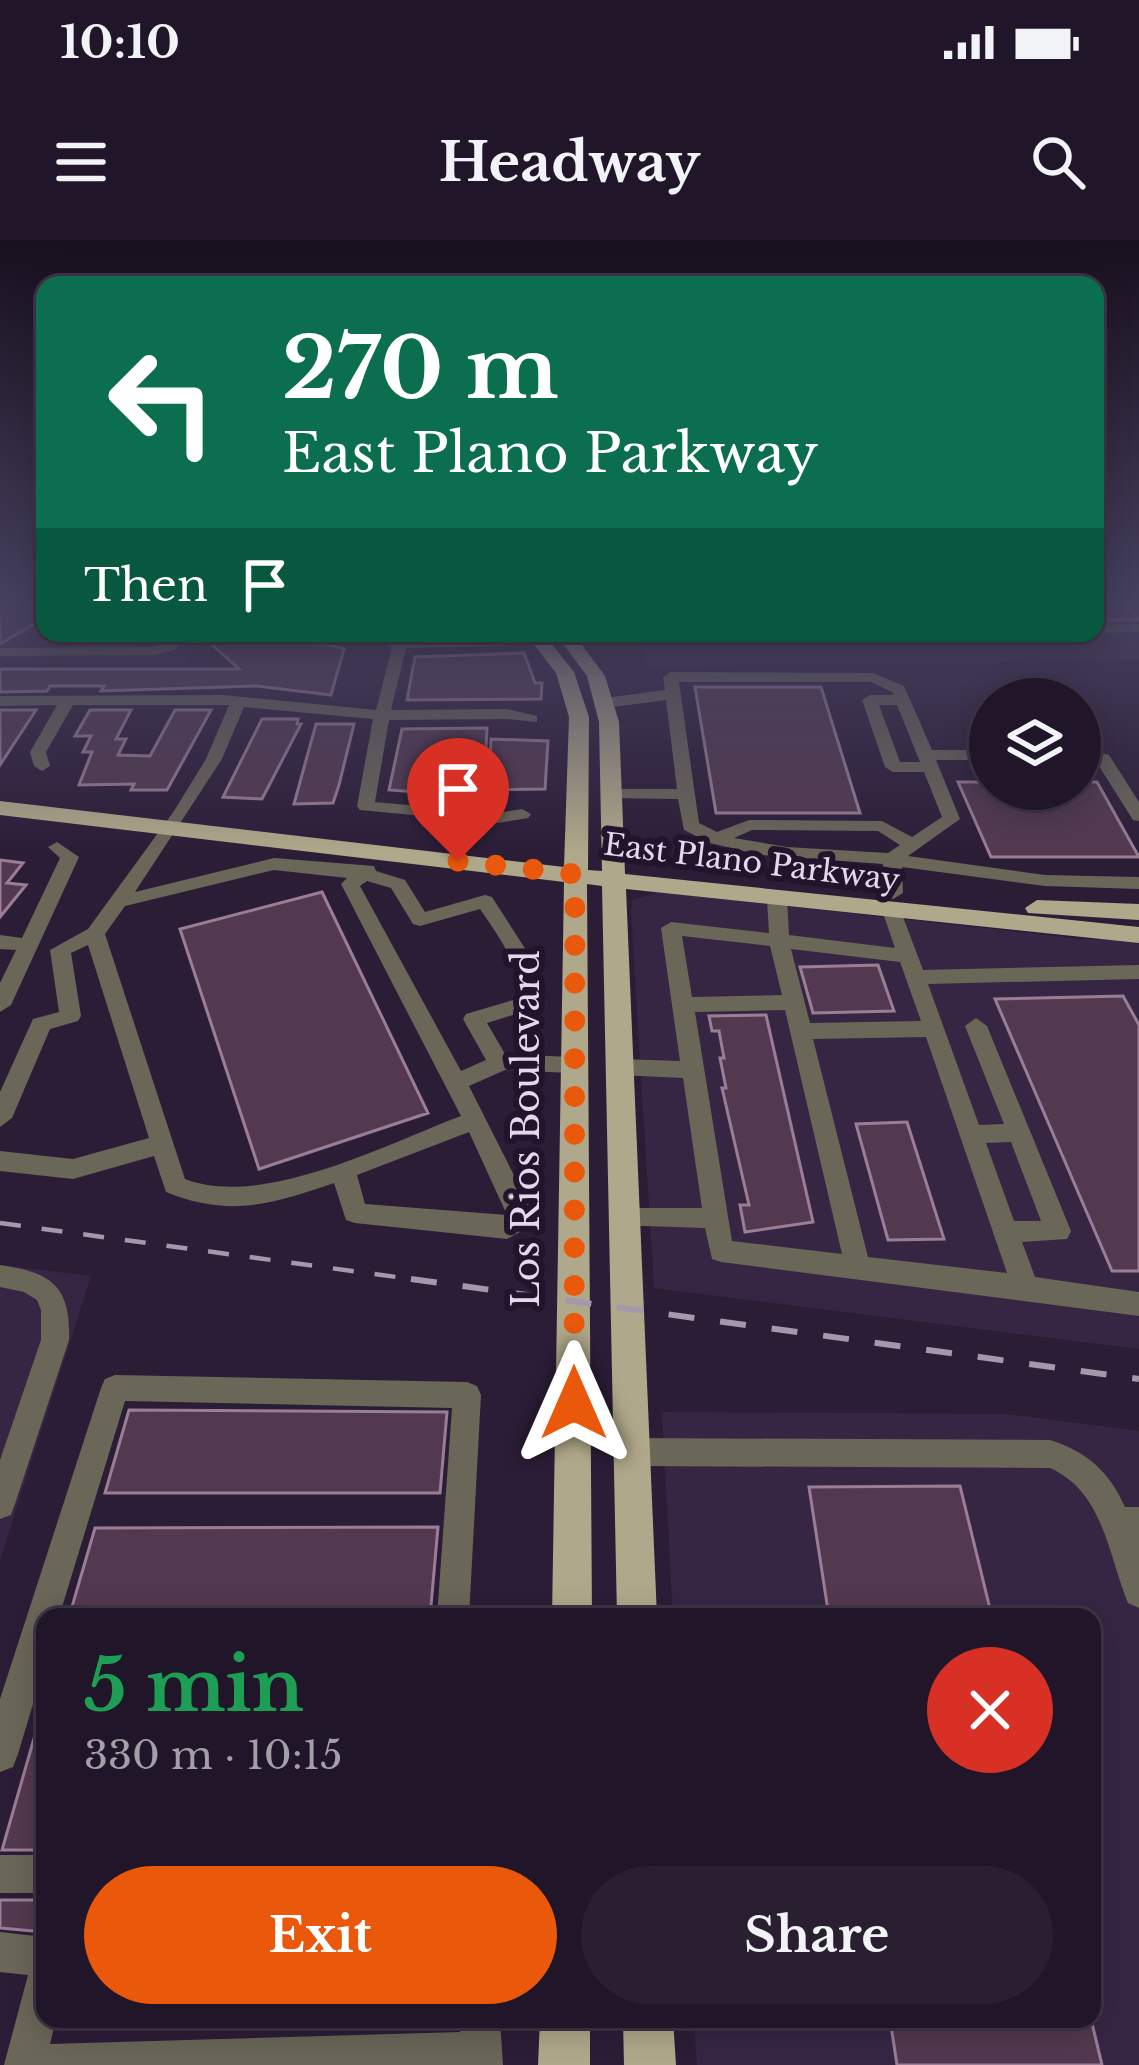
<!DOCTYPE html>
<html lang="en">
<head>
<meta charset="utf-8">
<style>
  :root { --surface:#211629; --page:#291f31; --text:#f1f3f6; --muted:#a29fa8; --line:#3e3546; --accent:#ea580c }
  body { margin:0; font-family:"Libre Baskerville",serif; background:var(--page); color:var(--text); height:100vh; display:flex; flex-direction:column; font-size:45px; white-space:nowrap }
  * { box-sizing:border-box; margin:0 }
  p { font-size:39px; color:var(--muted) }
  .icon { flex:none; width:66px; height:66px; fill:none; stroke:currentColor; stroke-width:2; stroke-linecap:round; stroke-linejoin:round }
  .map { position:relative; flex:1; overflow:hidden }
  .panel { position:absolute; left:36px; top:1368px; width:1065px; height:420px; display:flex; flex-direction:column; background:var(--surface); border-radius:24px; box-shadow:0 6px 30px #0003,0 0 0 3px var(--line) }
  .panel>* { flex:none }
  .hud { position:absolute; left:36px; top:36px; width:1068px; height:366px; border-radius:24px; box-shadow:0 6px 30px #0003,0 0 0 3px var(--line); background:#0b6e4f; color:#fff; overflow:hidden }
  .buttons { position:absolute; left:969px; top:438px; display:grid; gap:24px }
  .buttons a { display:grid; place-items:center; width:132px; height:132px; border-radius:50%; background:var(--surface); box-shadow:0 6px 30px #0003,0 0 0 3px var(--line); font-size:60px }
  .pin { position:absolute; display:grid; place-items:center; width:102px; height:102px; color:#fff; margin:-123px -51px; border-radius:50% 50% 50% 0; rotate:-45deg; box-shadow:0 0 12px #0007 }
  .pin .icon { rotate:45deg }
  .me { position:absolute; width:132px; margin:-66px; rotate:0deg; stroke-linejoin:round; filter:drop-shadow(0 0 9px #0008) }
  .turn { display:flex; align-items:center; gap:42px; height:252px; padding:0 48px; font-size:54px }
  .turn .icon { width:156px; height:156px; stroke-width:2.5 }
  .turn b { display:block; font-size:84px; line-height:102px }
  .then { display:flex; align-items:center; height:114px; padding:0 48px; background:#0003; gap:24px; font-size:45px }
  .round { display:grid; place-items:center; flex:none; width:126px; height:126px; border-radius:63px; background:var(--page) }
  .overview { display:flex; align-items:center; justify-content:space-between; height:204px; padding:0 48px }
  h1 { font-size:72px; font-weight:800; line-height:90px; color:#1e9e55 }
  .cta { display:flex; gap:24px; margin-top:auto; padding:24px 48px }
  .cta a { flex:1; height:138px; border-radius:72px; background:var(--accent); color:#fff; font-size:48px; font-weight:800; line-height:138px; text-align:center }
  .cta a+a { background:var(--page); color:var(--text) }
  .status { display:flex; justify-content:space-between; align-items:center; height:84px; padding:0 60px; background:var(--surface); direction:ltr }
  .status svg { height:33px; fill:currentColor }
  header { display:flex; justify-content:space-between; align-items:center; height:156px; padding:0 48px; background:var(--surface); font-size:54px; font-weight:800 }
  .map>svg:first-child { display:block }
  .built { fill:#362644 }
  .building { fill:#53394f; stroke:#9a7e96; stroke-width:3 }
  .lines { fill:none; stroke-linecap:round; stroke-linejoin:round }
  .minor { fill:#6a6658; fill-rule:evenodd }
  .major { fill:#b0a88a; fill-rule:evenodd }
  .rail-far1 { stroke:#a398ac; stroke-width:4.5; stroke-dasharray:21 21; stroke-linecap:butt }
  .rail { stroke:#a398ac; stroke-width:6; stroke-dasharray:26 26; stroke-linecap:butt }
  .route { stroke:#ea580c; stroke-width:21; stroke-dasharray:0 37.8 }
  .labels { text-anchor:middle; dominant-baseline:central; stroke-width:12; stroke-linejoin:round; paint-order:stroke }
  .far-street-label { font-size:30px; fill:#e2d9ea; stroke:#22142c }
  .street-label { font-size:36px; fill:#e2d9ea; stroke:#22142c }
</style>
</head>
<body>
<div class="status"><b>10:10</b><svg viewBox="0 0 49 12"><path d="M0 12V9h3v3zM5 12V6h3v6zM10 12V3h3v9zM15 12V0h3v12zM26 1h20v11H26zM47 4h2v5h-2z"/></svg></div>
<header><svg class="icon" aria-label="menu" viewBox="0 0 24 24"><path d="M4 6h16M4 12h16M4 18h16"/></svg>Headway<svg class="icon" aria-label="search" viewBox="0 0 24 24"><circle cx="10" cy="10" r="6"/><path d="M15 15l6 6"/></svg></header>
<div class="map">
<svg width="1139" height="1825" viewBox="0 0 1139 1825">
  <rect width="100%" height="100%" fill="#2c1d37"/>
  <path class="built" d="M0,360H45V393H202L188,422L0,423Z
    M1095,360H1139V420L648,427L636,393H1095Z
    M659,652L1081,699L1139,700V1109L654,1048L631,672L632,660Z
    M0,1025L91,1036L0,1320Z
    M662,1172L1006,1174L1139,1191V1825H697L694,1779H1092V1377H673Z"/>
  <path class="building" d="M0,360H45V385L36,383L0,404Z
    M1095,360H1125L1139,380H1095Z
    M240,393L251,403L326,404L344,409L331,455L257,446L101,451L104,446H50L47,451L0,452V429H239L209,402Z
    M524,413L535,443H542L541,459L407,460L415,417Z
    M695,447H821L860,573H716Z
    M0,470H36L0,525Z
    M90,470H131L116,499H126L118,515L150,516L175,470H211L167,550H131L134,544L79,545L92,512H83L91,496H75Z
    M262,479H298L297,484H301L262,559L223,557Z
    M316,484H354L339,545L333,563L294,564Z
    M487,488L486,508H452L449,536H489L491,499L548,501L545,549L481,550V557L389,550L402,489Z
    M958,542H990V549H1080V542H1097L1139,617H991Z
    M0,620L23,623L7,643L26,645L0,677Z
    M322,652L428,873L259,929L180,689Z
    M878,725L894,771L813,773L800,727Z
    M1123,756L1139,785V1031H1112L995,759Z
    M766,775L813,982L745,992L740,965H749L722,848H726L720,818H724L719,791H712L709,776Z
    M907,882L944,999L888,1000L856,884Z
    M129,1170L447,1172L440,1253H105Z
    M960,1246L992,1377H829L809,1247Z
    M438,1287L430,1377H69L95,1288Z
    M41,1474H45V1610H2Z
    M0,1660H45V1692L0,1688Z
    M890,1779H1091L1102,1825H897Z"/>
  <g class="lines">
    <path class="minor" d="M1139,384V392L1095,393H1094L1095,385Z
      M174,393H188L177,409L155,415L0,416V408L154,407L167,403Z
      M330,393L394,398L396,393H410L408,400H475L565,393L503,406L406,408L391,470L507,469L537,476V482L507,479L389,480L375,562L498,573L522,569L531,574L528,578L498,583L360,570L357,566L373,479L244,467L222,519L135,652L274,618L374,626L376,631L405,640L425,672L485,655L492,657L533,721L542,762L538,767L487,783L505,814L572,817L583,825L572,833L505,830L469,846L532,971L529,987L507,999L355,983L346,980L334,943C272,964 230,978 166,952L154,916L73,939L0,931V911L73,919L149,898L88,705L71,713L81,776L78,781L50,789L12,878L0,887V852L33,779L59,772L50,710L88,689L174,571L206,519L229,465H73L46,512L50,526L42,531L34,526L30,512L57,465L0,466V456L222,455L376,470L392,407ZM274,630L347,638L341,644L461,876C386,904 263,969 185,939L105,694L125,666ZM367,641L391,648L413,684L420,686L480,669C499,697 519,723 520,758L466,774L463,779L486,820L461,831L360,646ZM469,892L507,975L365,964L357,935Z
      M645,393H824L817,397H652Z
      M671,432L873,433L904,446L932,510H990V520H936L960,579L908,616L1045,635L1139,637V649L1045,646L902,627L903,653L893,659L883,653V624L761,615L710,603L684,590L678,559L604,558V550L610,549H677L666,460L605,468L597,463L605,458L665,450L663,437ZM679,442H871L892,452L894,455H870L862,460L885,527L893,532H924L942,577L912,597L882,581L749,580L717,592L699,583ZM879,465H897L920,522H900ZM752,590L878,591L900,605L888,613L787,607L734,598Z
      M1080,509L1109,515L1139,562V581L1133,580L1097,523L1080,519Z
      M57,602L79,617L11,765L0,772V743L16,710L0,709V695L22,698L60,618L48,607Z
      M777,653L787,659L789,695L895,708L883,673L893,667L900,669L923,730L1139,725V739L928,744L979,885L1004,884L965,786L976,778L987,786L1071,991L1067,999L1022,1002L1035,1037L1139,1052V1076L721,1022L712,1019L705,988L614,985L610,978L614,971L623,968H702L683,838L619,835L608,827L619,819L680,821L661,688L671,682L769,693L767,659ZM682,696L770,706L782,755L692,757ZM791,709L900,722L921,781L810,783ZM785,770L842,1014L732,1001L695,772ZM926,797L1007,1033L868,1017L813,799ZM1011,902L1041,981H1014L986,903Z
      M0,1025C51,1032 71,1046 69,1100L15,1264L11,1275L0,1279V1220L41,1100V1070L37,1060L24,1052L0,1047Z
      M115,1135L467,1142L477,1146L481,1155L469,1377H437L452,1168L125,1161L59,1377H45V1424L18,1514L13,1527L0,1532V1459L101,1148L105,1139Z
      M632,1198L1050,1200C1087,1212 1109,1231 1125,1267H1139V1368L1128,1363C1108,1315 1104,1252 1050,1228L632,1226L622,1222L617,1212L622,1202Z
      M0,1615H45V1653H0Z
      M0,1692L45,1697V1779H56L50,1804L460,1792V1779H500L503,1825H4L28,1735L0,1732Z"/>
    <path class="major" d="M525,393H543L574,432L589,477L588,630L602,631L599,482L587,436L555,393H573L605,436L619,482L625,634L1139,687V703L626,649L657,1377H617L602,646L587,644L592,1377H552L564,642L0,575V561L564,627L569,477L556,433Z
      M1037,660L1139,664V680L1028,673L1025,668Z
      M540,1779H590V1825H538Z
      M623,1779H673L676,1825H624Z"/>
    <path class="rail-far1" d="M0,983L433,1042"/>
    <path class="rail" d="M411,1039L1139,1139"/>
  </g>
  <linearGradient id="sky" x2="0" y2="1"><stop stop-color="#18101e"/><stop offset="0.59" stop-color="#45405e"/><stop offset="1" stop-color="#45405e" stop-opacity="0"/></linearGradient>
  <rect width="1139" height="615" fill="url(#sky)"/>
  <g class="lines">
    <path class="route" d="M458,621L575,634L574,1163"/>
  </g>
  <g class="labels">
    <g class="far-street-label">
      <text transform="translate(752 622) rotate(7)">East Plano Parkway</text>
    </g>
    <g class="street-label">
      <text transform="translate(526 889) rotate(-90)">Los Rios Boulevard</text>
    </g>
  </g>
</svg>
<div class="buttons">
<a><svg class="icon" aria-label="layers" viewBox="0 0 24 24"><path d="M12 4l9 5-9 5-9-5zM3 14l9 5 9-5"/></svg></a>
</div>
<div class="pin" style="left:458px;top:621px;background:#d93025"><svg class="icon" aria-label="arrive" viewBox="0 0 24 24"><path d="M6 21V4h12l-3 4 3 4H6"/></svg></div>
<svg class="me" style="left:574px;top:1163px" viewBox="-20 -20 40 40"><path d="M0-17L14 15 0 8-14 15z" fill="#ea580c" stroke="#fff" stroke-width="4"/></svg>
<div class="hud">
<div class="turn"><svg class="icon" aria-label="left" viewBox="0 0 24 24"><path d="M17 20v-9H6M10 6l-5 5 5 5"/></svg><div><b>270 m</b>East Plano Parkway</div></div>
<div class="then">Then<svg class="icon" aria-label="arrive" viewBox="0 0 24 24"><path d="M6 21V4h12l-3 4 3 4H6"/></svg></div>
</div>
<section class="panel">
<div class="overview"><div><h1>5 min</h1><p>330 m · 10:15</p></div><a class="round" style="background:#d93025;color:#fff"><svg class="icon" aria-label="close" viewBox="0 0 24 24"><path d="M6 6l12 12M18 6L6 18"/></svg></a></div>
<div class="cta"><a>Exit</a><a>Share</a></div>
</section>
</div>
</body>
</html>
